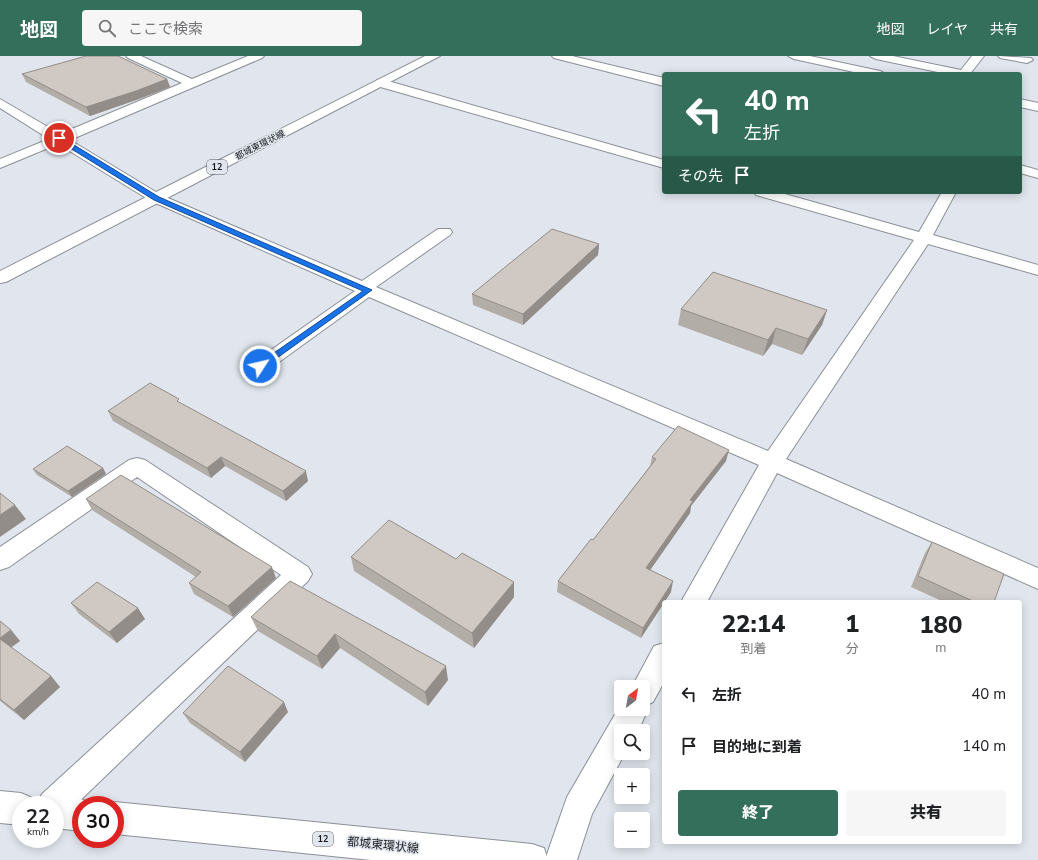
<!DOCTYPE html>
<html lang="ja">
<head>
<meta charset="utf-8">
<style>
  :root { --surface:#fff; --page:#f6f6f6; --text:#202124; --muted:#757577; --accent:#336f5a }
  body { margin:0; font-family:"Nunito Sans","Noto Sans JP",sans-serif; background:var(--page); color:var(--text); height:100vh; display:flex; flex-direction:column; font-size:15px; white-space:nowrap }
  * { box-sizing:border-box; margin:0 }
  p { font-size:13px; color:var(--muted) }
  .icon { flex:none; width:22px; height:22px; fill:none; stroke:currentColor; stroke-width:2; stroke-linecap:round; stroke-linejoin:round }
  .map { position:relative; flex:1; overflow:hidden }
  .side { position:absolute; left:662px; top:544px; width:360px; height:244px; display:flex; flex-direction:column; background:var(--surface); border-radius:4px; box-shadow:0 2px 10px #0003 }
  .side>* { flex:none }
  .banner { position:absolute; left:662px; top:16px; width:360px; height:122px; border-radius:4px; box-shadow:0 2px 10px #0003; background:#336f5a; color:#fff; overflow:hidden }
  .needle { width:26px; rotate:31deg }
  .controls { position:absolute; left:614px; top:624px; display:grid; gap:8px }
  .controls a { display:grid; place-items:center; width:36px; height:36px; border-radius:4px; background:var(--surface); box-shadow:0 2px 10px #0003; font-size:20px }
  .speed { position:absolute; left:12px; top:740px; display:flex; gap:8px; font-size:20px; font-weight:700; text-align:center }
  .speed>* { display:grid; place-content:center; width:52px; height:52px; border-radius:50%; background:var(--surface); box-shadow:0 2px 10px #0003; line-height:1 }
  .speed small { font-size:10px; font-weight:400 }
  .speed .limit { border:6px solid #d22; background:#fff; color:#111 }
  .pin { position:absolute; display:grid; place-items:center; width:34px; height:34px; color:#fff; margin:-17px; border:2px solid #fff; border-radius:50%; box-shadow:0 1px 4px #0007 }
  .me { position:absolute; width:44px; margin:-22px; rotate:55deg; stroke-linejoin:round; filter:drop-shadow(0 0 3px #0008) }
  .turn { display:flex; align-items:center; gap:14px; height:84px; padding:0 16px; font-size:18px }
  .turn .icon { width:52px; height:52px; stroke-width:2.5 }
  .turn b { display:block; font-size:28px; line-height:34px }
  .then { display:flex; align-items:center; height:38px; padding:0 16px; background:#0003; gap:8px; font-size:15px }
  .eta { display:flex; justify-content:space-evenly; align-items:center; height:68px; text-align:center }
  .eta b { font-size:24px; font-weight:800; line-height:28px }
  .action { display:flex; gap:8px; margin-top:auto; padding:8px 16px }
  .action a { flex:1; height:46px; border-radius:4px; background:var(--accent); color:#fff; font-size:16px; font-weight:800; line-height:46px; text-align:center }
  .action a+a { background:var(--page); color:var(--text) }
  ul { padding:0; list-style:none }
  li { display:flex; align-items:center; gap:12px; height:52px; padding:0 16px }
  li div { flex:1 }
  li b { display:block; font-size:15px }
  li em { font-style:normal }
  header { display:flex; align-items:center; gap:24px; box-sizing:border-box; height:56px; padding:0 20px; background:var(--accent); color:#fff }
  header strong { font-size:19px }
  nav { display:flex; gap:22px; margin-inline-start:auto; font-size:14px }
  .search { width:280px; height:36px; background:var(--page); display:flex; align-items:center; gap:10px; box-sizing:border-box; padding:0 14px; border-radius:4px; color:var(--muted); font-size:15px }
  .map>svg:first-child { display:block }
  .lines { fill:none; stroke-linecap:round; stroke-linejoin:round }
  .minor-casing { stroke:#8b9097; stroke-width:2 }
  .primary-casing { stroke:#8b9097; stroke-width:2 }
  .minor { fill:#fff; fill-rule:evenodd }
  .primary { fill:#fff; fill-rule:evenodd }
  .wall { fill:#b3ada8 }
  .shaded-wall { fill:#928d88 }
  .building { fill:#d0c9c3; stroke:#928d88 }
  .route { fill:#1a73e8; stroke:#114b97 }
  .labels { text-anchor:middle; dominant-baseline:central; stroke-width:3; stroke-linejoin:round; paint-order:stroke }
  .far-street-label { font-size:9px; fill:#191a1d; stroke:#e1e6ee }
  .shield { fill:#e1e6ee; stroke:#55575c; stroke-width:1 }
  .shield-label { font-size:9px; font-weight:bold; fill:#191a1d }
  .near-street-label { font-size:12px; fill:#191a1d; stroke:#e1e6ee }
</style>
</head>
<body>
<header>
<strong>地図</strong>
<div class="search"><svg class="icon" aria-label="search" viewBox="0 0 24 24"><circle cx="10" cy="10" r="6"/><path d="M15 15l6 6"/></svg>ここで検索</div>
<nav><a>地図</a><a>レイヤ</a><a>共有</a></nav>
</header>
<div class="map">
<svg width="1038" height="804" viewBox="0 0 1038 804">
  <rect width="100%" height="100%" fill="#e1e6ee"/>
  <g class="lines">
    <defs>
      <path id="minor" d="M126,0H141L192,23L248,0H264L262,2L70,84L161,139L362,225L438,173H450L452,176L450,179L376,231L768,395L914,184L756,139L754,136H778L919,176L942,136H956L933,179L1038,209V219L928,188L786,403L1038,512V533L777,417L707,546H681L759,409L369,241L268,314L261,316L254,314L251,310L254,306L355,235L151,145L58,88L0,112V103L49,83L0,52V43L60,78L182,27L128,2Z
        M552,0H572L664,22V30L554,2Z
        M788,0H810L880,15L886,18H863L794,3Z
        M870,0H893L961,14L972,0H984L970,18H947L876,3Z
        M998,0L1031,2L1033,4L1027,7L1000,2Z
        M381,23L664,104V112L377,30L375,27L377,24Z
        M1020,43L1038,47V55L1020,51Z
        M1020,109L1038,114V122L1020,117Z
        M137,402L145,404L308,511L312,518L308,525L64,760L55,764V749H37L42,738L281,519L137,421L9,511L0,514V491L129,404Z
        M664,587V626L653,646L647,649L648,653L638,675H621V697H625L592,758L577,804H545L567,741L621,648V653H643V631H632L654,590Z"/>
      <path id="primary" d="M425,0H440L6,226L0,227V215Z
        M0,735L21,737L32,742L35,749H21V769L0,767Z
        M55,740L81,743L92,748L81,749V775L55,772V749H42L44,745Z
        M115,746L532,788L544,792L548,804H371L115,778V749H108Z"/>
    </defs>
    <use href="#minor" class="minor-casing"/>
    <use href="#primary" class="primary-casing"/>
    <use href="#minor" class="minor"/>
    <use href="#primary" class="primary"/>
  </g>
  <path class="wall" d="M22,18L167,23L170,31L139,43L90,60L26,26Z
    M599,188L598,199L523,269L473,249L472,238Z
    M681,253L827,254L822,269L802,299L772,288L763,300L678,269Z
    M181,347L308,425L286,445L225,410L211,422L113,365L108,355Z
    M652,401L726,405L691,450L690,457L650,514L671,536L641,582L557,536L558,525L593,484L650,410Z
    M103,412L106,418L72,441L37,419L33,413Z
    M86,443L276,522L233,561L194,538L189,527L196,521L92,454Z
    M932,486L994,546H944L911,531L925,497Z
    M351,501L514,541L474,592L354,515Z
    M290,525L448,624L428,650L340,592L322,613L258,575L251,561Z
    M71,547L145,563L117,587L79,558Z
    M0,565L11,574L20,585L11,591L51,620L60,631L24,664L0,645Z
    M288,656L245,706L190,667L183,657Z"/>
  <path class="shaded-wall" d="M167,23L170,31L139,43L90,60L86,51Z
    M599,188L598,199L523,269V258Z
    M827,254L822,269L802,299L808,283Z
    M776,272L772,288L763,300L768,284Z
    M729,394L726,405L691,450L690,457L644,523L646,512L690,444Z
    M221,401L225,410L211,422L207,412Z
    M103,412L106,418L72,441L68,435Z
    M306,415L308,425L286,445L283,435Z
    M15,449L26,463L0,481V459Z
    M272,511L276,522L233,561L228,550Z
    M673,525L671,536L641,582L643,572Z
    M514,526V541L474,592L472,577Z
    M138,552L145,563L117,587L109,576Z
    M11,574L20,585L9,593L0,584V582Z
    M335,578L340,592L322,613L317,600Z
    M446,610L448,624L428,650L425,636Z
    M51,620L60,631L24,664L14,654Z
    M284,646L288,656L245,706L240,696Z"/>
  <path class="building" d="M86,0H118L167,23L136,35L86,51L22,18Z
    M552,173L599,188L523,258L472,238Z
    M713,216L827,254L808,283L776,272L768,284L681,253Z
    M150,327L179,343L177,345L306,415L283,435L221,401L207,412L108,355Z
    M678,370L729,394L690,444L693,445L646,512L673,525L643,572L558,525L591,483L593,484L656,403L652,401Z
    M67,390L103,412L68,435L33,413Z
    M121,419L272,511L228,550L189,527L201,516L86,443Z
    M0,437L15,449L0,459Z
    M389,464L456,503L462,497L514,526L472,577L351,501Z
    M932,486L1004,518L994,546H975L918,520Z
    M290,525L446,610L425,636L335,578L317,600L251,561Z
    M97,526L138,552L109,576L71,547Z
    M0,565L11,574L0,582Z
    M0,583L51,620L14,654L0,643Z
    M228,610L284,646L240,696L183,657Z"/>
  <path class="route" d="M57,81H61L159,141L372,234L263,312H258V308L363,235L154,144L57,84Z"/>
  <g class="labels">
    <g class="far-street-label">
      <text transform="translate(260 89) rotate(-27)">都城東環状線</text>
    </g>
    <g class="shield">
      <rect x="207" y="104" width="20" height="14" rx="3"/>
      <rect x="313" y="776" width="20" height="14" rx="3"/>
    </g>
    <g class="shield-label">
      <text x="217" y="111">12</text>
      <text x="323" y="783">12</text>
    </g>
    <g class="near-street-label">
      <text transform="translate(383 789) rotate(6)">都城東環状線</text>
    </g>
  </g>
</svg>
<div class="controls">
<a><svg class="needle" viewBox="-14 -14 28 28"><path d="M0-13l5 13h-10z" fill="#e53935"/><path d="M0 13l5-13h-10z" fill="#757577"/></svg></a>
<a><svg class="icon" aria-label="search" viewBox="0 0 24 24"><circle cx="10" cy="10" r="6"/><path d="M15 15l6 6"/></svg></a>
<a>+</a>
<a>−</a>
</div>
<div class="speed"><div>22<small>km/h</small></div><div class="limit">30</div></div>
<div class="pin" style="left:59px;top:82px;background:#d93025"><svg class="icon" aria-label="arrive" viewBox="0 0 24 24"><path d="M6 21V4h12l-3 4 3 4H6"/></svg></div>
<svg class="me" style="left:260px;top:310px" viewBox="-20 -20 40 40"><circle r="17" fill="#1a73e8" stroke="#fff" stroke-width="3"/><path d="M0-11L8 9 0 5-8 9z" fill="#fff"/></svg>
<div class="banner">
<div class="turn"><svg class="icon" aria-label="left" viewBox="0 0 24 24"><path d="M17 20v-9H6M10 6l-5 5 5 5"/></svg><div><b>40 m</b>左折</div></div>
<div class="then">その先<svg class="icon" aria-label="arrive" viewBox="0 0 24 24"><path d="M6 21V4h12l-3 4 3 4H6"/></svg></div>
</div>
<section class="side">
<div class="eta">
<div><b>22:14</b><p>到着</p></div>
<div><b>1</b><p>分</p></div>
<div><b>180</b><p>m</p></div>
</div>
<ul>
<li><svg class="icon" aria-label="left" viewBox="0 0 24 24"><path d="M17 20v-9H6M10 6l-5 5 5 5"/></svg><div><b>左折</b></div><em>40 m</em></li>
<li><svg class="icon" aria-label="arrive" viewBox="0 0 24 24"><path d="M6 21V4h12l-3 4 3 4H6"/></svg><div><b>目的地に到着</b></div><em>140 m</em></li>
</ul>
<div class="action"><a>終了</a><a>共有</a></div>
</section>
</div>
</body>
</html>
